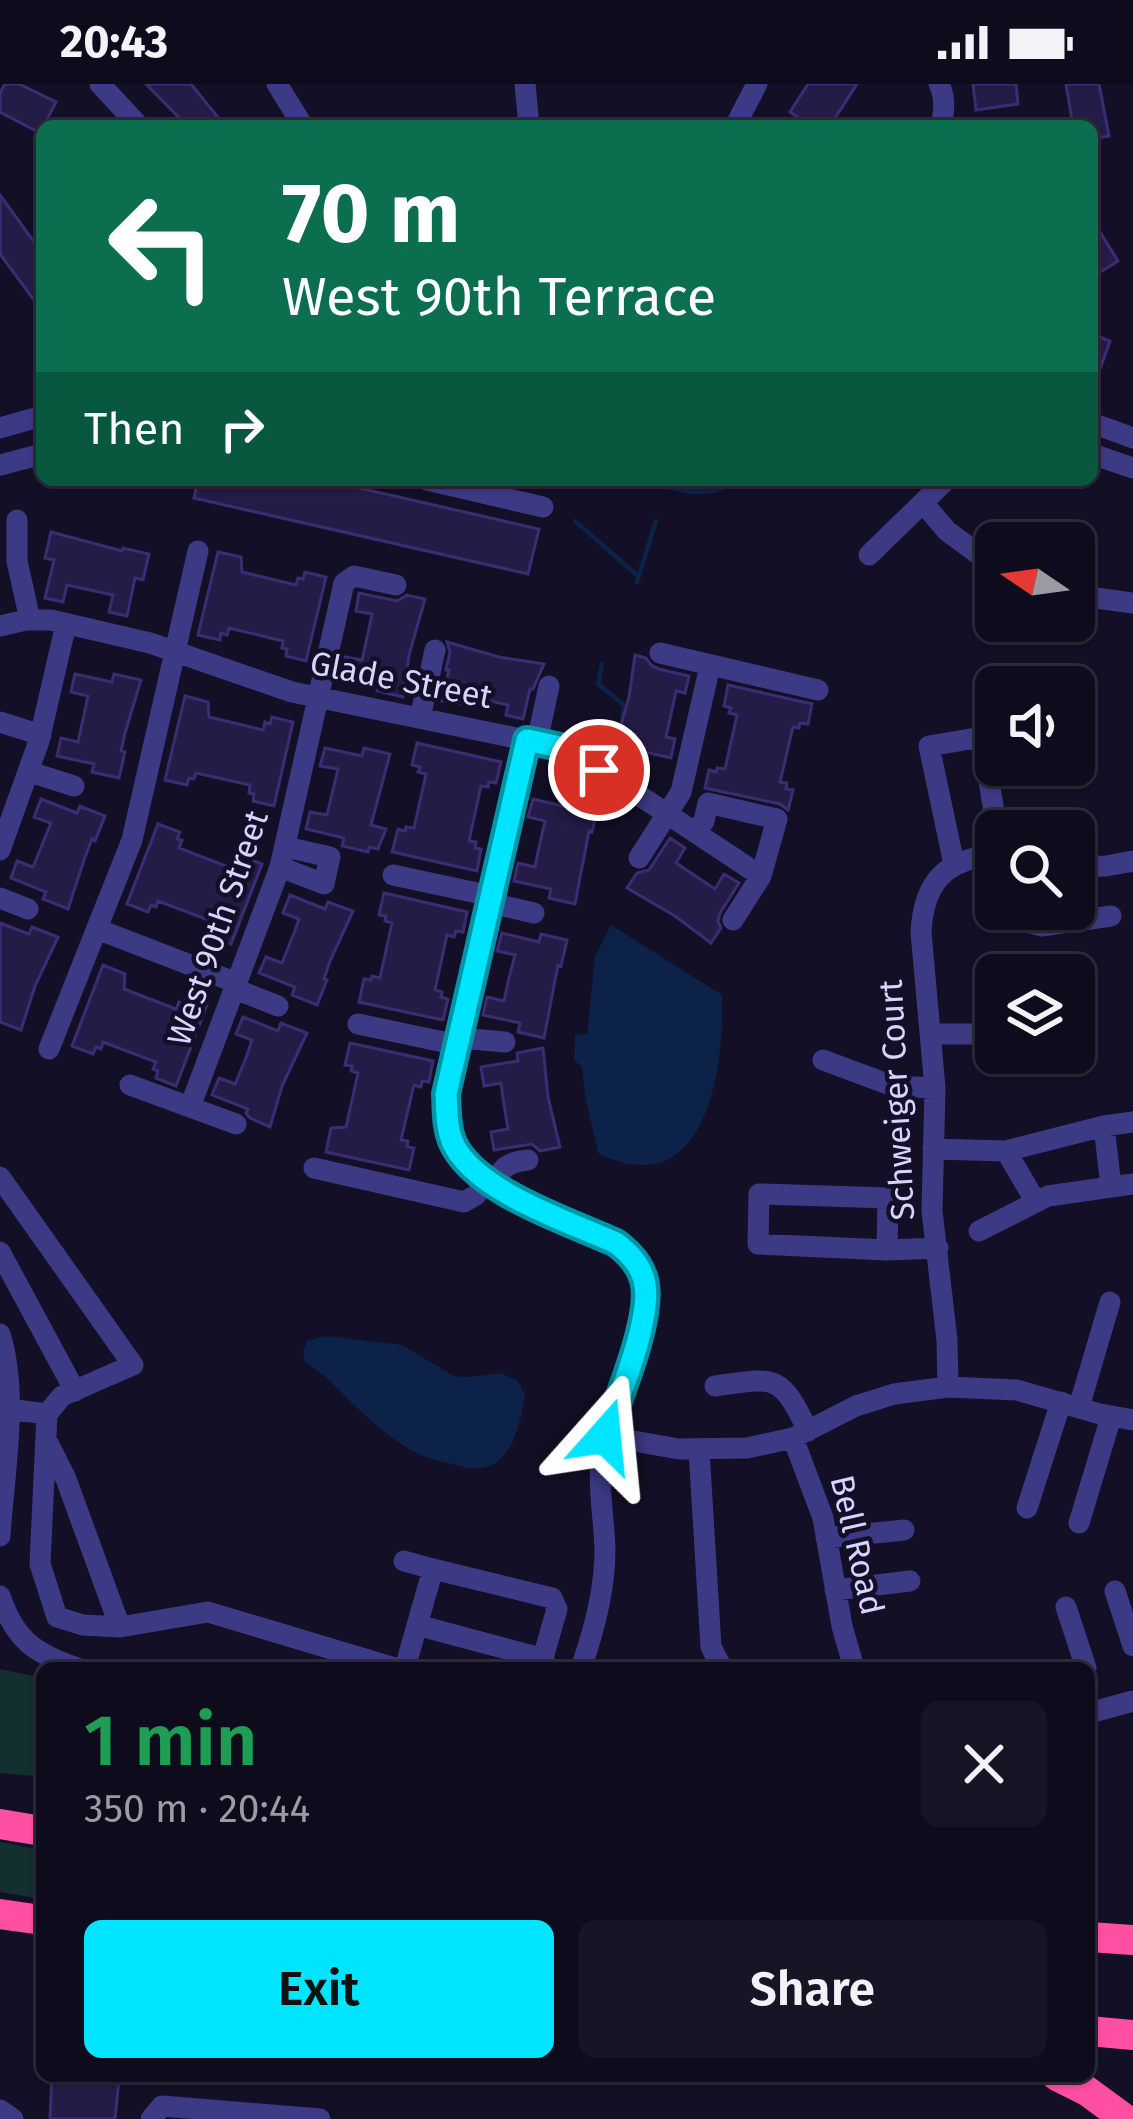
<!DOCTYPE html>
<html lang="en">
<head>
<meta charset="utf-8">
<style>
  :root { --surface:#0e0b1c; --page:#171425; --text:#f1f3f6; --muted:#9b9ba3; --line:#2e2b3b; --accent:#00e5ff }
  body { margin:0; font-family:"Fira Sans",sans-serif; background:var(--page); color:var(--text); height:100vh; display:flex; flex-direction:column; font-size:45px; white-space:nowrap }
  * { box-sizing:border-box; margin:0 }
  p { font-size:39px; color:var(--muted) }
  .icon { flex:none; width:66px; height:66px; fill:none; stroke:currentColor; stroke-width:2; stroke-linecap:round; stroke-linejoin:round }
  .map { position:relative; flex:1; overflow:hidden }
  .sheet { position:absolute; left:36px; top:1578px; width:1059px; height:420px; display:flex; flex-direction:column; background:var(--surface); border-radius:18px; box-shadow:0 3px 9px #0004,0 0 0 3px var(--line) }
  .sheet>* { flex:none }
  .banner { position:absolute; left:36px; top:36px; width:1062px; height:366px; border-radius:18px; box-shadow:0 3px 9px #0004,0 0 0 3px var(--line); background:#0b6e4f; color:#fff; overflow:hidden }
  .needle { width:78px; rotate:283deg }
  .controls { position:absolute; left:975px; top:438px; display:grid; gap:24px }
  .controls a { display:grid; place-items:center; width:120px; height:120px; border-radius:18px; background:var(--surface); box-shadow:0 3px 9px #0004,0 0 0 3px var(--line); font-size:60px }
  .pin { position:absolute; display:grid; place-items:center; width:102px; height:102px; color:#fff; margin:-51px; border:6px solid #fff; border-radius:50%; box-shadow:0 3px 12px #0007 }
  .me { position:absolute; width:132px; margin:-66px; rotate:18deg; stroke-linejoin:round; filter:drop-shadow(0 0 9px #0008) }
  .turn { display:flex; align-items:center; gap:42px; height:252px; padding:0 48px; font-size:54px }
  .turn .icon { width:156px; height:156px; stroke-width:2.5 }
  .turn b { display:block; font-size:84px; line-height:102px }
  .then { display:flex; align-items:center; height:114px; padding:0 48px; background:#0003; gap:24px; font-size:45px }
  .round { display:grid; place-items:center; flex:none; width:126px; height:126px; border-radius:18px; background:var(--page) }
  .headline { display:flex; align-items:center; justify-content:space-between; height:204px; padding:0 48px }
  h1 { font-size:72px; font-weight:600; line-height:90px; color:#1e9e55 }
  .button { display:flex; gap:24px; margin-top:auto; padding:24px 48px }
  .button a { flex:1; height:138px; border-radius:18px; background:var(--accent); color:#111; font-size:48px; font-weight:600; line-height:138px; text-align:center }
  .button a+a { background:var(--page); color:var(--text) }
  .status { display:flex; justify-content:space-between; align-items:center; height:84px; padding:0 60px; background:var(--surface); direction:ltr }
  .status svg { height:33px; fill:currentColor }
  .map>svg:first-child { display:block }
  .green { fill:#12302f }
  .water { fill:#0c2248 }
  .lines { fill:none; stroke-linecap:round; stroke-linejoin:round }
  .stream { stroke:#0c2248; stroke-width:4.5 }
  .building { fill:#241b47; stroke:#3b2d73; stroke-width:3 }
  .minor { stroke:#3d3a85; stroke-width:21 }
  .highway { stroke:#ff4fa3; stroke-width:30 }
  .route-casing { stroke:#0095a6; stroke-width:30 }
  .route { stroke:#00e5ff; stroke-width:21 }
  .labels { text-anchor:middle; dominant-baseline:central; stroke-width:9; stroke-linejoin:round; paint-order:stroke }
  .street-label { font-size:33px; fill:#d9d4ff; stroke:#130f26 }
</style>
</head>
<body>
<div class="status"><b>20:43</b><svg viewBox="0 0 49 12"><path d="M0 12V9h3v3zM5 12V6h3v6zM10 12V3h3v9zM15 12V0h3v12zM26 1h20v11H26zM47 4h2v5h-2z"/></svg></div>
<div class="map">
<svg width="1133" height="2035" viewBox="0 0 1133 2035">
  <rect width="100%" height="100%" fill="#130f26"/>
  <path class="green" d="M0,1585L39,1593L34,1692L0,1689Z
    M0,1758L42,1766V1815L0,1808Z"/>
  <path class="water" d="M636,396H740C708,423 672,406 636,396Z
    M611,841L722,911C725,986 705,1123 598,1069L585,1012L582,983L574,976L575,951L587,950L595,872Z
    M325,1252L402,1261L454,1292L468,1293L500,1289L517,1296L525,1310C519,1348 508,1396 460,1382C447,1378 435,1377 423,1372C396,1360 368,1335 347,1314C333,1300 322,1288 305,1278L303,1267L307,1257Z"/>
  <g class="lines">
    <path class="stream" d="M575,437L639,493
      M637,498L656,437
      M602,580L598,600L624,621L622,640"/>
  </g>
  <path class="building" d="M5,0H19L56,18L40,49L0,28V9Z
    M146,0H191L225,42H187Z
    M808,0H857L830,42H811L790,28Z
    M973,0H1016L1018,20L976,26Z
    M1066,0H1099L1109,52L1092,55V42H1073Z
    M0,111L42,169V227L0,170Z
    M1092,135L1118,177L1092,193Z
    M1092,250L1110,257L1094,302H1092Z
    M198,396H324L539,445L528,490L194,414Z
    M51,448L122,467L123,464L149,470L143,496L135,494L127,532L109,528L113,511L81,504L67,501L63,518L45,514L54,476L45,474Z
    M218,468L241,473L242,488L296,501L298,494L303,495L305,488L326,493L306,577L286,572L287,565L282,564L283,557L229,544L227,551L221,549L220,556L198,551Z
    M359,509L397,517L407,511L425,515L409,571L403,613L377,607L379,599L341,591L345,573L362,576L368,549L372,530L356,527Z
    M447,558L499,573L544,580L533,605H530L523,635L506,631L508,621L462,611L460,620L442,617L449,586H446L450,568Z
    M635,571L646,574L651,581L659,585L689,592L685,609L676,607L670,635L666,653L675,655L671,674L641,667L640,675L613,669L629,613Z
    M75,590L112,598L114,590L141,596L125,649L121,667L125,668L119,694L92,688L94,680L57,672L61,654L78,658L88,612L71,608Z
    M728,601L812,620L808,640L800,639L799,644L793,643L780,698L787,699L786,705L793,706L788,726L780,720L705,704L709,686L716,688L717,684L725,685L737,631L729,629L731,624L724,622Z
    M185,612L208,618L209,633L263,646L265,638L270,640L272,633L293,638L274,722L253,717L254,710L249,709L250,701L196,689L194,695L189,694L187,701L165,696Z
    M417,659L501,678L496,699L489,698L488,703L481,702L469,757L476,758L475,764L481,765L477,787L392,768L398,745L405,747L406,743L414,744L426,690L418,688L420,683L412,681Z
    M325,664L362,672L364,664L390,670L371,741L386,745L378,765L369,763L368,768L342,762L344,754L306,745L310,728L327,731L338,685L320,682Z
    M41,715L77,729L80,722L105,732L95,757L92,755L85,773L68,825L43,815L46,808L11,794L17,777L33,783L51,739L34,733Z
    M533,715L570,724L572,716L598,722L592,748L589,747L575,820L549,814L551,805L514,797L518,779L535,783L538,768L545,737L528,733Z
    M158,740L180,748L177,755L182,756L179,764L231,784L234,777L238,778L241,772L262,780L231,860L211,852L214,846L208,844L211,837L158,817L156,823L151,821L148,828L127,820Z
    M670,754L685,764L676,779L715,805L724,790L739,799L720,829L718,837L721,844L711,859L675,832L627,804L637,789L649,786Z
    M384,809L467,828L463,848L456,847L454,853L447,851L435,906L442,908L441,913L448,915L443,936L359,918L364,895L371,896L372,892L380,894L392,839L385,837L386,832L379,831Z
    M290,811L325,825L328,818L353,827L330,877L324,895L327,896L317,921L292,911L295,903L259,889L266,873L282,879L294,849L299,835L283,829Z
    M0,839L29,850L32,843L58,853L35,902L21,946L0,938Z
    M502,849L539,858L541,850L567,856L561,882L558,881L544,954L518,948L520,939L483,931L487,913L504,917L508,898L515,871L497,867Z
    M103,881L125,890L124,905L176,925L179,918L184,920L186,913L207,921L176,1002L156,994L158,987L153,985L156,978L103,958L101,965L96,963L93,970L72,962Z
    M243,933L278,947L281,939L307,949L282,1002L270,1043L250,1034L246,1029L248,1025L212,1011L219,994L235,1000L246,974L252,956L236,950Z
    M350,959L433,977L429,998L422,997L421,1003L414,1001L401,1056L408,1057L407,1063L414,1064L409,1086L326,1068L331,1044L346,1043L358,989L351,987L352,982L345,981Z
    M543,964L548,1013L560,1063L540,1067L532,1060L494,1066L491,1048L508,1045L503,1014L501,999L484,1002L481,983L518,977L517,969Z
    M52,1992L119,1996L115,2035H50Z"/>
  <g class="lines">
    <path class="minor" d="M100,0L139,42
      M277,0L303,42
      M525,0L529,42
      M939,0C946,14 944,28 941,42
      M735,42L757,0
      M1092,339L1133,354
      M0,344L42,332
      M1092,370L1133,384
      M0,381L42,370
      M427,396L543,423
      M924,420L947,447L996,483
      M17,436V477L30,536
      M869,471L946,396
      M1074,511L1133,519
      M0,542L26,536H51L150,559L292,608L560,663L625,702L761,792
      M660,569L818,606
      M420,634L435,566
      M0,638L41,651
      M527,655L446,1010C448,1061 457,1076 499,1106C536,1123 624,1151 641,1187C660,1226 615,1314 605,1356C595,1394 604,1428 605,1466C605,1506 594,1547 581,1584
      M537,658L549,602
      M30,688L74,702
      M695,748L704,737L708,719L777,735L761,792L733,836
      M0,766L39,657L66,540
      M639,774L681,708L710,582
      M954,780L929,662L982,653L997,747
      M280,783L324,800L330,773L286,763
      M1074,783L1106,782L1133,777
      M393,791L491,812
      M0,814L28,825
      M490,819L534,829
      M1044,825L1042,842L1111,832
      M984,827L1042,842
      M97,845L237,899
      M235,905L278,922
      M358,940L458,961
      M932,950H996
      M459,954L505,958
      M49,965L132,756L198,467
      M823,976L893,1002L935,1004
      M130,1001L236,1040
      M190,1023L280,783L344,499L354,492L396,501
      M1104,1042L1111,1103L1133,1100
      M933,1065L1006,1067L1104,1042L1133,1038
      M1006,1067L1036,1118
      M314,1084L464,1118L476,1111L486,1097
      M0,1093L133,1281L62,1312L47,1330
      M492,1101C503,1083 507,1078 528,1076
      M979,1147L1048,1112L1111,1103
      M887,1166L888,1114L759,1110L758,1160L887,1166L938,1164
      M0,1168L75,1307
      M0,1250C19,1311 4,1388 0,1452
      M715,1302C775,1294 780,1288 808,1347
      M948,1303L947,1256L932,1127L935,1004L921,848C924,797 945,776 996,770
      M1079,1323L1110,1218
      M0,1324L47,1330L40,1480L57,1533L83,1541L120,1543L208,1528L395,1584
      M605,1352L679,1365L747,1364L793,1354L856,1322L894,1310L948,1303L1017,1306L1100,1330L1133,1336
      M793,1354L823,1434L842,1542L854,1584
      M48,1359L66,1395L120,1543
      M699,1366L711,1563L722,1584
      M1027,1424L1061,1318
      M1079,1439L1111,1333
      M826,1454L904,1446
      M404,1477L433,1485
      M835,1506L910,1497
      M1115,1507L1133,1562
      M0,1512C15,1556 34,1569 77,1584
      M1066,1523L1086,1584
      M417,1541L544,1575
      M405,1584L433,1485L552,1514L557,1525L540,1584
      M1089,1629L1133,1617
      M0,2026L13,2035
      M151,2035L162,2022L320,2035"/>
    <path class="highway" d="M0,1740L42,1747
      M0,1830L42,1836
      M1089,1853L1133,1856
      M1089,1947L1133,1951
      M1057,1992L1087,2007L1125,2035"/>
  </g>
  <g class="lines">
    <defs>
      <path id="route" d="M599,686L560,663L527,656L446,1010C447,1026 446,1042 452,1057C473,1107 568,1137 616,1159C628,1168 640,1180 644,1196C654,1231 618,1315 605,1352"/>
    </defs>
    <use href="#route" class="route-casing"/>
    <use href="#route" class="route"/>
  </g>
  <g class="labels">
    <g class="street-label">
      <text transform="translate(401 596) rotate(11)">Glade Street</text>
      <text transform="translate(218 844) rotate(-71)">West 90th Street</text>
      <text transform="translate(897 1016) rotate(-93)">Schweiger Court</text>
      <text transform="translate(857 1461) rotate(77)">Bell Road</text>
    </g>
  </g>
</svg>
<div class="controls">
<a><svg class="needle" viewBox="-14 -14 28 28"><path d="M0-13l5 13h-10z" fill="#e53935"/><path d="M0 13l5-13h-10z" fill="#9b9ba3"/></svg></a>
<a><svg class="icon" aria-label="sound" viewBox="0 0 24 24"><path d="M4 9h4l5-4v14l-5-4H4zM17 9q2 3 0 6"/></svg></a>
<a><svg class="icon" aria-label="search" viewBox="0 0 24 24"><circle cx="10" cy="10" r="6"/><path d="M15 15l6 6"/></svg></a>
<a><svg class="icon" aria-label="layers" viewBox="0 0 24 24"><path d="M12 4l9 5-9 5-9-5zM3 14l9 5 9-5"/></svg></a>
</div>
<div class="pin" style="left:599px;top:686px;background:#d93025"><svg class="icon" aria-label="arrive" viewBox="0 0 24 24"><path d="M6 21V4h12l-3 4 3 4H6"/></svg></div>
<svg class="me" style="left:605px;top:1352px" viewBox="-20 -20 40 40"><path d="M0-17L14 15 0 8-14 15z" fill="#00e5ff" stroke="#fff" stroke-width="4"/></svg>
<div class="banner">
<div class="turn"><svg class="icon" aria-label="left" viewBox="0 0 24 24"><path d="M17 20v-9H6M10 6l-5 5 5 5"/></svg><div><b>70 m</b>West 90th Terrace</div></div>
<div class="then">Then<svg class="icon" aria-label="right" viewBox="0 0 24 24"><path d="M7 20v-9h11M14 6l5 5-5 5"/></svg></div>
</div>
<section class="sheet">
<div class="headline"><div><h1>1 min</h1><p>350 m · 20:44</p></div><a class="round"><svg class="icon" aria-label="close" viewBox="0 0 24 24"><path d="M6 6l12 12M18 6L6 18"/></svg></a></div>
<div class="button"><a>Exit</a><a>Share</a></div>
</section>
</div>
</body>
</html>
